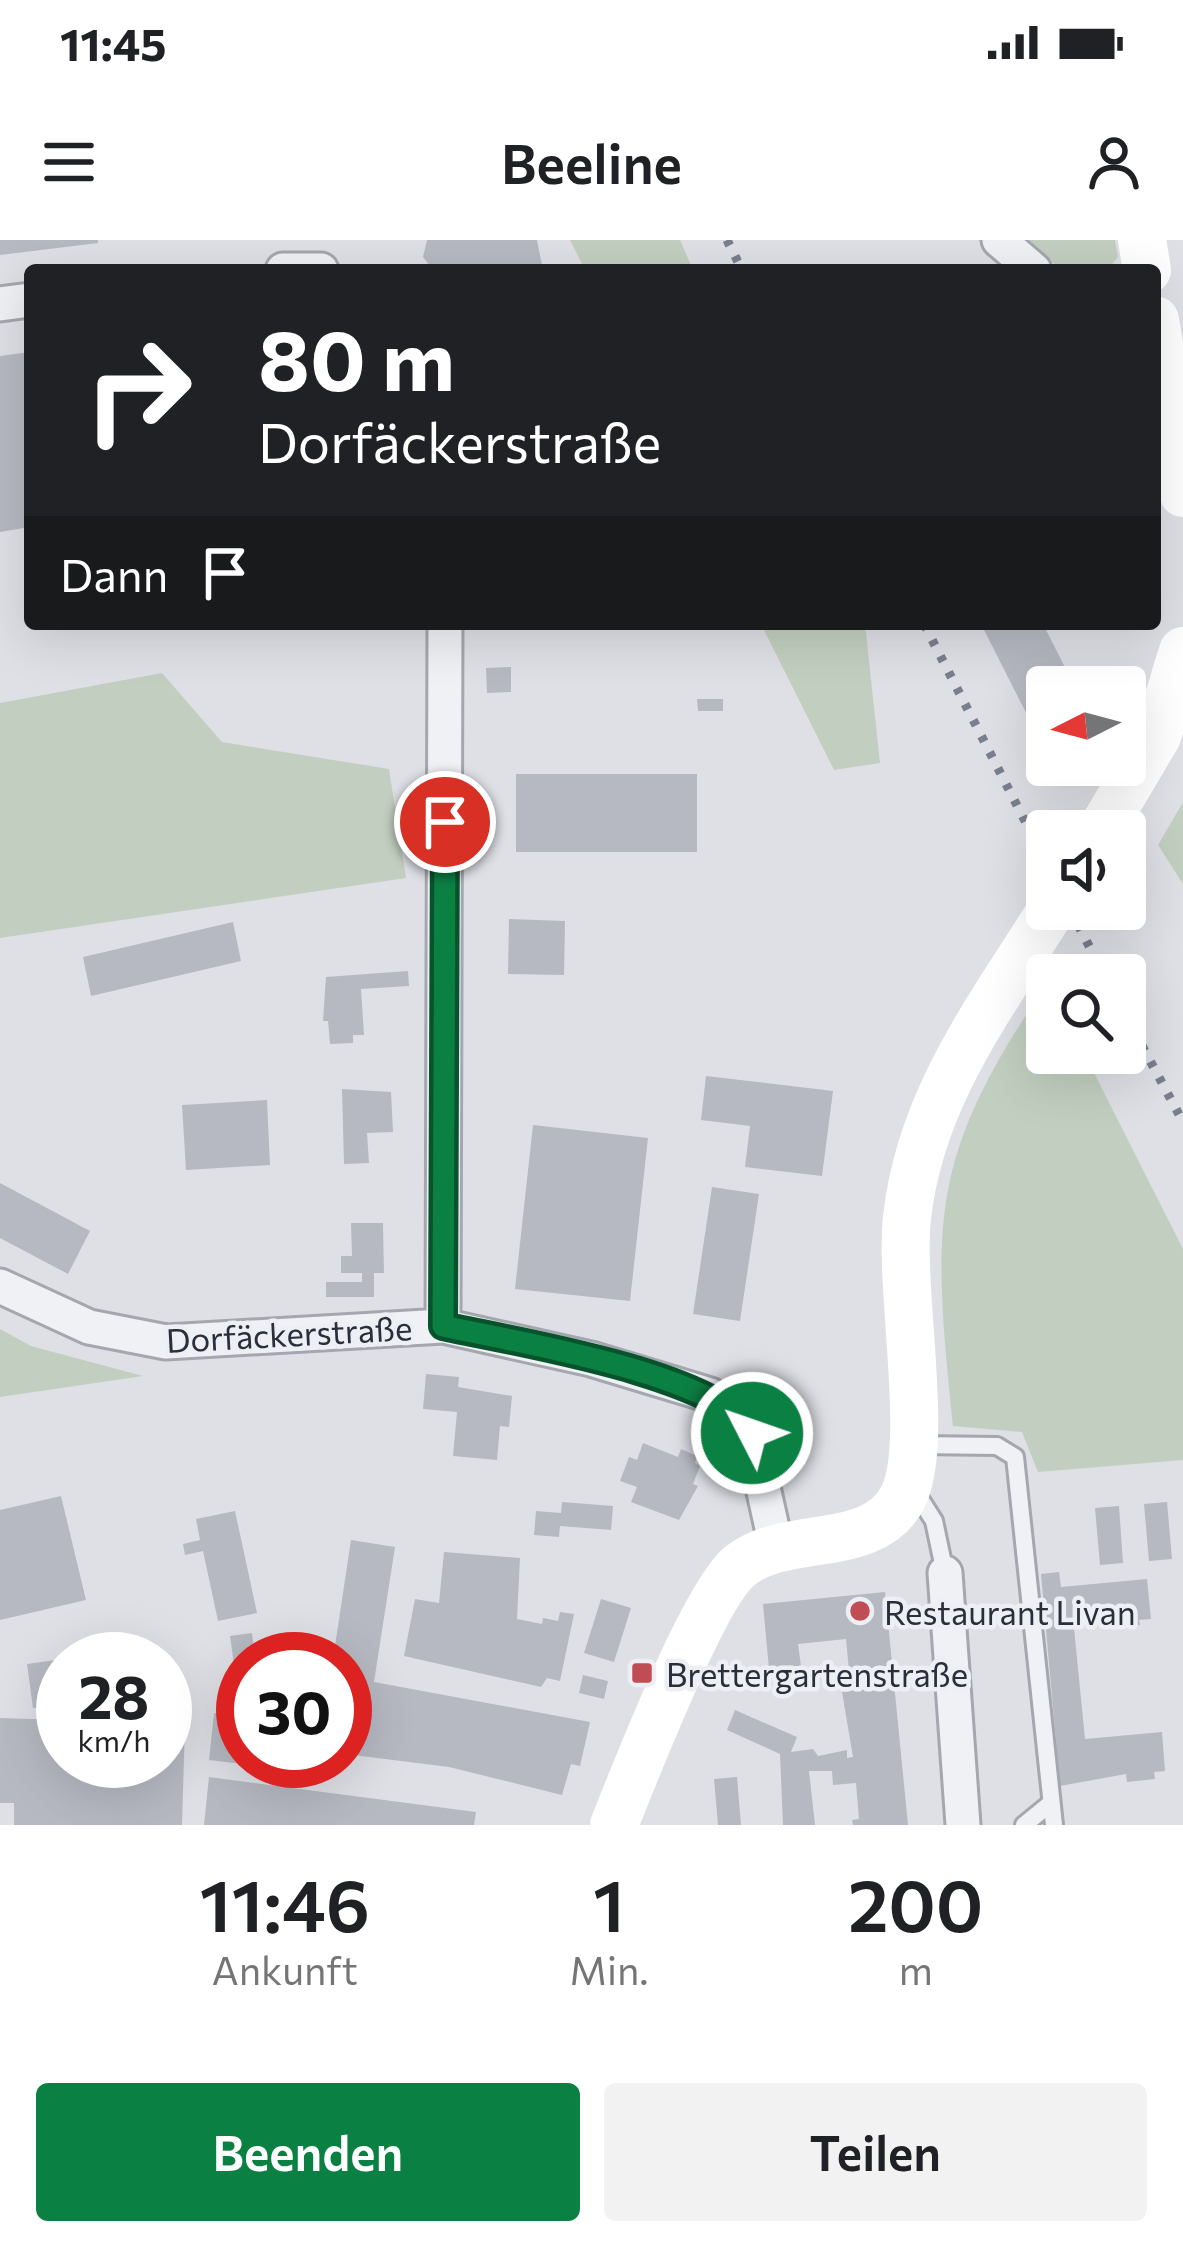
<!DOCTYPE html>
<html lang="de">
<head>
<meta charset="utf-8">
<style>
  :root { --surface:#fff; --page:#f2f2f2; --text:#202124; --muted:#757577; --accent:#0b8043 }
  body { margin:0; font-family:Commissioner,sans-serif; background:var(--page); color:var(--text); height:100vh; display:flex; flex-direction:column; font-size:45px; white-space:nowrap }
  * { box-sizing:border-box; margin:0 }
  p { font-size:39px; color:var(--muted) }
  .icon { flex:none; width:66px; height:66px; fill:none; stroke:currentColor; stroke-width:2; stroke-linecap:round; stroke-linejoin:round }
  .map { position:relative; height:1585px; overflow:hidden }
  .drawer { display:flex; flex-direction:column; background:var(--surface); flex:1 }
  .drawer>* { flex:none }
  .top-card { position:absolute; left:24px; top:24px; width:1137px; height:366px; border-radius:12px; box-shadow:0 12px 48px #0002; background:#202124; color:#fff; overflow:hidden }
  .needle { width:78px; rotate:264deg }
  .buttons { position:absolute; left:1026px; top:426px; display:grid; gap:24px }
  .buttons a { display:grid; place-items:center; width:120px; height:120px; border-radius:12px; background:var(--surface); box-shadow:0 12px 48px #0002; font-size:60px }
  .speed { position:absolute; left:36px; top:1392px; display:flex; gap:24px; font-size:60px; font-weight:700; text-align:center }
  .speed>* { display:grid; place-content:center; width:156px; height:156px; border-radius:50%; background:var(--surface); box-shadow:0 12px 48px #0002; line-height:1 }
  .speed small { font-size:30px; font-weight:400 }
  .speed .limit { border:18px solid #d22; background:#fff; color:#111 }
  .pin { position:absolute; display:grid; place-items:center; width:102px; height:102px; color:#fff; margin:-51px; border:6px solid #fff; border-radius:50%; box-shadow:0 3px 12px #0007 }
  .me { position:absolute; width:132px; margin:-66px; rotate:311deg; stroke-linejoin:round; filter:drop-shadow(0 0 9px #0008) }
  .turn { display:flex; align-items:center; gap:42px; height:252px; padding:0 36px; font-size:54px }
  .turn .icon { width:156px; height:156px; stroke-width:2.5 }
  .turn b { display:block; font-size:84px; line-height:102px }
  .then { display:flex; align-items:center; height:114px; padding:0 36px; background:#0003; gap:24px; font-size:45px }
  .eta { display:flex; justify-content:space-evenly; align-items:center; height:204px; text-align:center }
  .eta b { font-size:72px; font-weight:600; line-height:84px }
  .action { display:flex; gap:24px; margin-top:auto; padding:24px 36px }
  .action a { flex:1; height:138px; border-radius:12px; background:var(--accent); color:#fff; font-size:48px; font-weight:600; line-height:138px; text-align:center }
  .action a+a { background:var(--page); color:var(--text) }
  .status { display:flex; justify-content:space-between; align-items:center; height:84px; padding:0 60px; background:var(--surface); direction:ltr }
  .status svg { height:33px; fill:currentColor }
  header { display:flex; justify-content:space-between; align-items:center; height:156px; padding:0 36px; background:var(--surface); font-size:54px; font-weight:600 }
  .map>svg:first-child { display:block }
  .green { fill:#c2cfc0 }
  .building { fill:#b6b9c2 }
  .lines { fill:none; stroke-linecap:round; stroke-linejoin:round }
  .lane-casing { stroke:#a4a7af; stroke-width:22 }
  .street-casing { stroke:#a4a7af; stroke-width:39 }
  .lane { stroke:#f0f1f5; stroke-width:16 }
  .street { stroke:#f0f1f5; stroke-width:33 }
  .secondary { stroke:#fff; stroke-width:48 }
  .rail { stroke:#797f8e; stroke-width:9; stroke-dasharray:6 12; stroke-linecap:butt }
  .route-casing { stroke:#07532c; stroke-width:30 }
  .route { stroke:#0b8043; stroke-width:21 }
  .poi-dot { fill:#c14d54; stroke:#edeff4; stroke-width:4.5 }
  .labels { text-anchor:middle; dominant-baseline:central; stroke-width:9; stroke-linejoin:round; paint-order:stroke }
  .street-label { font-size:33px; fill:#292e3b; stroke:#edeff4 }
  .poi-label { font-size:33px; fill:#292e3b; stroke:#edeff4; text-anchor:start }
</style>
</head>
<body>
<div class="status"><b>11:45</b><svg viewBox="0 0 49 12"><path d="M0 12V9h3v3zM5 12V6h3v6zM10 12V3h3v9zM15 12V0h3v12zM26 1h20v11H26zM47 4h2v5h-2z"/></svg></div>
<header><svg class="icon" aria-label="menu" viewBox="0 0 24 24"><path d="M4 6h16M4 12h16M4 18h16"/></svg>Beeline<svg class="icon" aria-label="person" viewBox="0 0 24 24"><circle cx="12" cy="8" r="4"/><path d="M4 21q1-7 8-7t8 7"/></svg></header>
<div class="map">
<svg width="1183" height="1585" viewBox="0 0 1183 1585">
  <rect width="100%" height="100%" fill="#dee0e6"/>
  <path class="green" d="M570,0H680L693,30H585Z
    M1025,0H1115L1118,17L1107,30H1062Z
    M761,384H865L880,523L834,530Z
    M162,433L222,502L389,529L406,638L0,698V463Z
    M1183,562V644L1158,605Z
    M1047,744V813H1084L1183,1009V1220L1038,1232L1022,1192L953,1186C932,984 928,916 1047,744Z
    M0,1089L31,1106L143,1136L0,1157Z"/>
  <path class="building" d="M0,0H98V3L0,15Z
    M427,0H537L543,30H433L423,17Z
    M30,112V287L0,292V116Z
    M981,384H1043L1075,447H1047V514Z
    M511,427V452L487,453L486,428Z
    M697,459H723V471H698Z
    M516,534H697V612H516Z
    M509,679L565,681L564,735L508,734Z
    M233,682L241,721L91,756L83,717Z
    M408,731L409,746L361,749L364,795H353V803L330,804L328,781H323L326,737Z
    M706,836L833,851L822,936L745,927L750,886L701,880Z
    M342,849L391,852L393,892L367,893L369,923L344,924Z
    M267,860L270,925L186,930L182,865Z
    M533,885L648,898L630,1061L515,1049Z
    M0,943L90,991L68,1034L0,998Z
    M712,947L759,954L740,1081L693,1074Z
    M351,983H383L384,1033H374V1057H326V1042H362V1033H341V1016H352Z
    M426,1134L459,1137L458,1147L512,1156L509,1187L500,1186L497,1220L453,1216L457,1172L423,1169Z
    M643,1203L678,1217L681,1209L697,1216L695,1223L700,1226L693,1244L698,1246L679,1280L631,1262L637,1247L620,1241L629,1217L637,1220Z
    M61,1256L86,1360L0,1380V1270Z
    M562,1262L613,1266L611,1290L560,1286L559,1297L534,1295L536,1271L561,1273Z
    M1167,1262L1172,1319L1149,1321L1144,1264Z
    M1119,1266L1123,1323L1100,1325L1095,1268Z
    M235,1271L257,1373L218,1381L203,1311L185,1315L183,1304L200,1300L196,1279Z
    M351,1300L395,1307L374,1442L590,1482L580,1526L571,1524L562,1555L449,1527L345,1514V1419H333Z
    M444,1312L520,1318L517,1379L542,1384L543,1378L558,1381L560,1372L574,1374L560,1441L547,1438L541,1447L404,1416L415,1359L439,1363Z
    M1059,1332L1061,1347L1147,1339L1151,1379L1139,1380L1140,1385L1112,1388L1111,1375L1073,1378L1085,1499L1162,1492L1165,1531L1154,1532L1155,1539L1127,1542L1126,1534L1060,1546L1041,1334Z
    M885,1352L908,1585H853L852,1580L859,1579L856,1543L833,1545L832,1531H809L815,1585H783L780,1514L727,1490L735,1470L797,1497L791,1512L813,1509L818,1516L847,1510V1518L853,1517L842,1452L851,1451L846,1399L798,1404L801,1426L769,1429L763,1364Z
    M601,1359L631,1368L614,1422L584,1413Z
    M252,1393L255,1419H243L240,1467L230,1396Z
    M116,1412L117,1419H86V1416Z
    M63,1419V1464L33,1468L27,1424Z
    M583,1435L608,1441L604,1459L579,1453Z
    M214,1473L243,1476V1524L209,1520Z
    M0,1478L63,1480V1521H165V1483L185,1484L182,1585H14V1563H0Z
    M249,1521H327L326,1532Z
    M209,1537L476,1572L474,1585H204Z
    M737,1537L741,1585H718L714,1539Z"/>
  <g class="lines">
    <defs>
      <path id="lane" d="M916,1205L997,1206L1015,1217L1054,1585
        M915,1251L934,1281L945,1333
        M1024,1585L1051,1563"/>
      <path id="street" d="M999,0L1034,30
        M283,30H321
        M0,64L30,60
        M0,1046L89,1087L166,1102L443,1086L591,1119L710,1155L739,1174L751,1193L776,1306
        M443,1086L445,384
        M945,1333L963,1585"/>
    </defs>
    <use href="#lane" class="lane-casing"/>
    <use href="#street" class="street-casing"/>
    <use href="#lane" class="lane"/>
    <use href="#street" class="street"/>
    <path class="secondary" d="M1142,0L1147,30
      M1155,80L1183,253
      M1101,591L1157,496L1183,411
      M614,1585C634,1535 705,1352 741,1325C788,1289 874,1315 903,1257C930,1203 899,1050 907,978C920,858 990,768 1052,669"/>
    <path class="rail" d="M727,0L742,30
      M924,384L1047,624
      M1070,669L1104,735
      M1125,774L1183,882"/>
  </g>
  <g class="lines">
    <defs>
      <path id="route" d="M445,582L443,1086C511,1101 720,1134 752,1193"/>
    </defs>
    <use href="#route" class="route-casing"/>
    <use href="#route" class="route"/>
  </g>
  <g class="poi-dot">
    <circle cx="860" cy="1371" r="12"/>
    <rect x="630" y="1421" width="24" height="24" rx="6"/>
  </g>
  <g class="labels">
    <g class="street-label">
      <text transform="translate(289 1093) rotate(-3)">Dorfäckerstraße</text>
    </g>
    <g class="poi-label">
      <text x="884" y="1371">Restaurant Livan</text>
      <text x="666" y="1433">Brettergartenstraße</text>
    </g>
  </g>
</svg>
<div class="buttons">
<a><svg class="needle" viewBox="-14 -14 28 28"><path d="M0-13l5 13h-10z" fill="#e53935"/><path d="M0 13l5-13h-10z" fill="#757577"/></svg></a>
<a><svg class="icon" aria-label="sound" viewBox="0 0 24 24"><path d="M4 9h4l5-4v14l-5-4H4zM17 9q2 3 0 6"/></svg></a>
<a><svg class="icon" aria-label="search" viewBox="0 0 24 24"><circle cx="10" cy="10" r="6"/><path d="M15 15l6 6"/></svg></a>
</div>
<div class="speed"><div>28<small>km/h</small></div><div class="limit">30</div></div>
<div class="pin" style="left:445px;top:582px;background:#d93025"><svg class="icon" aria-label="arrive" viewBox="0 0 24 24"><path d="M6 21V4h12l-3 4 3 4H6"/></svg></div>
<svg class="me" style="left:752px;top:1193px" viewBox="-20 -20 40 40"><circle r="17" fill="#0b8043" stroke="#fff" stroke-width="3"/><path d="M0-11L8 9 0 5-8 9z" fill="#fff"/></svg>
<div class="top-card">
<div class="turn"><svg class="icon" aria-label="right" viewBox="0 0 24 24"><path d="M7 20v-9h11M14 6l5 5-5 5"/></svg><div><b>80 m</b>Dorfäckerstraße</div></div>
<div class="then">Dann<svg class="icon" aria-label="arrive" viewBox="0 0 24 24"><path d="M6 21V4h12l-3 4 3 4H6"/></svg></div>
</div>
</div>
<section class="drawer">
<div class="eta">
<div><b>11:46</b><p>Ankunft</p></div>
<div><b>1</b><p>Min.</p></div>
<div><b>200</b><p>m</p></div>
</div>
<div class="action"><a>Beenden</a><a>Teilen</a></div>
</section>
</body>
</html>
